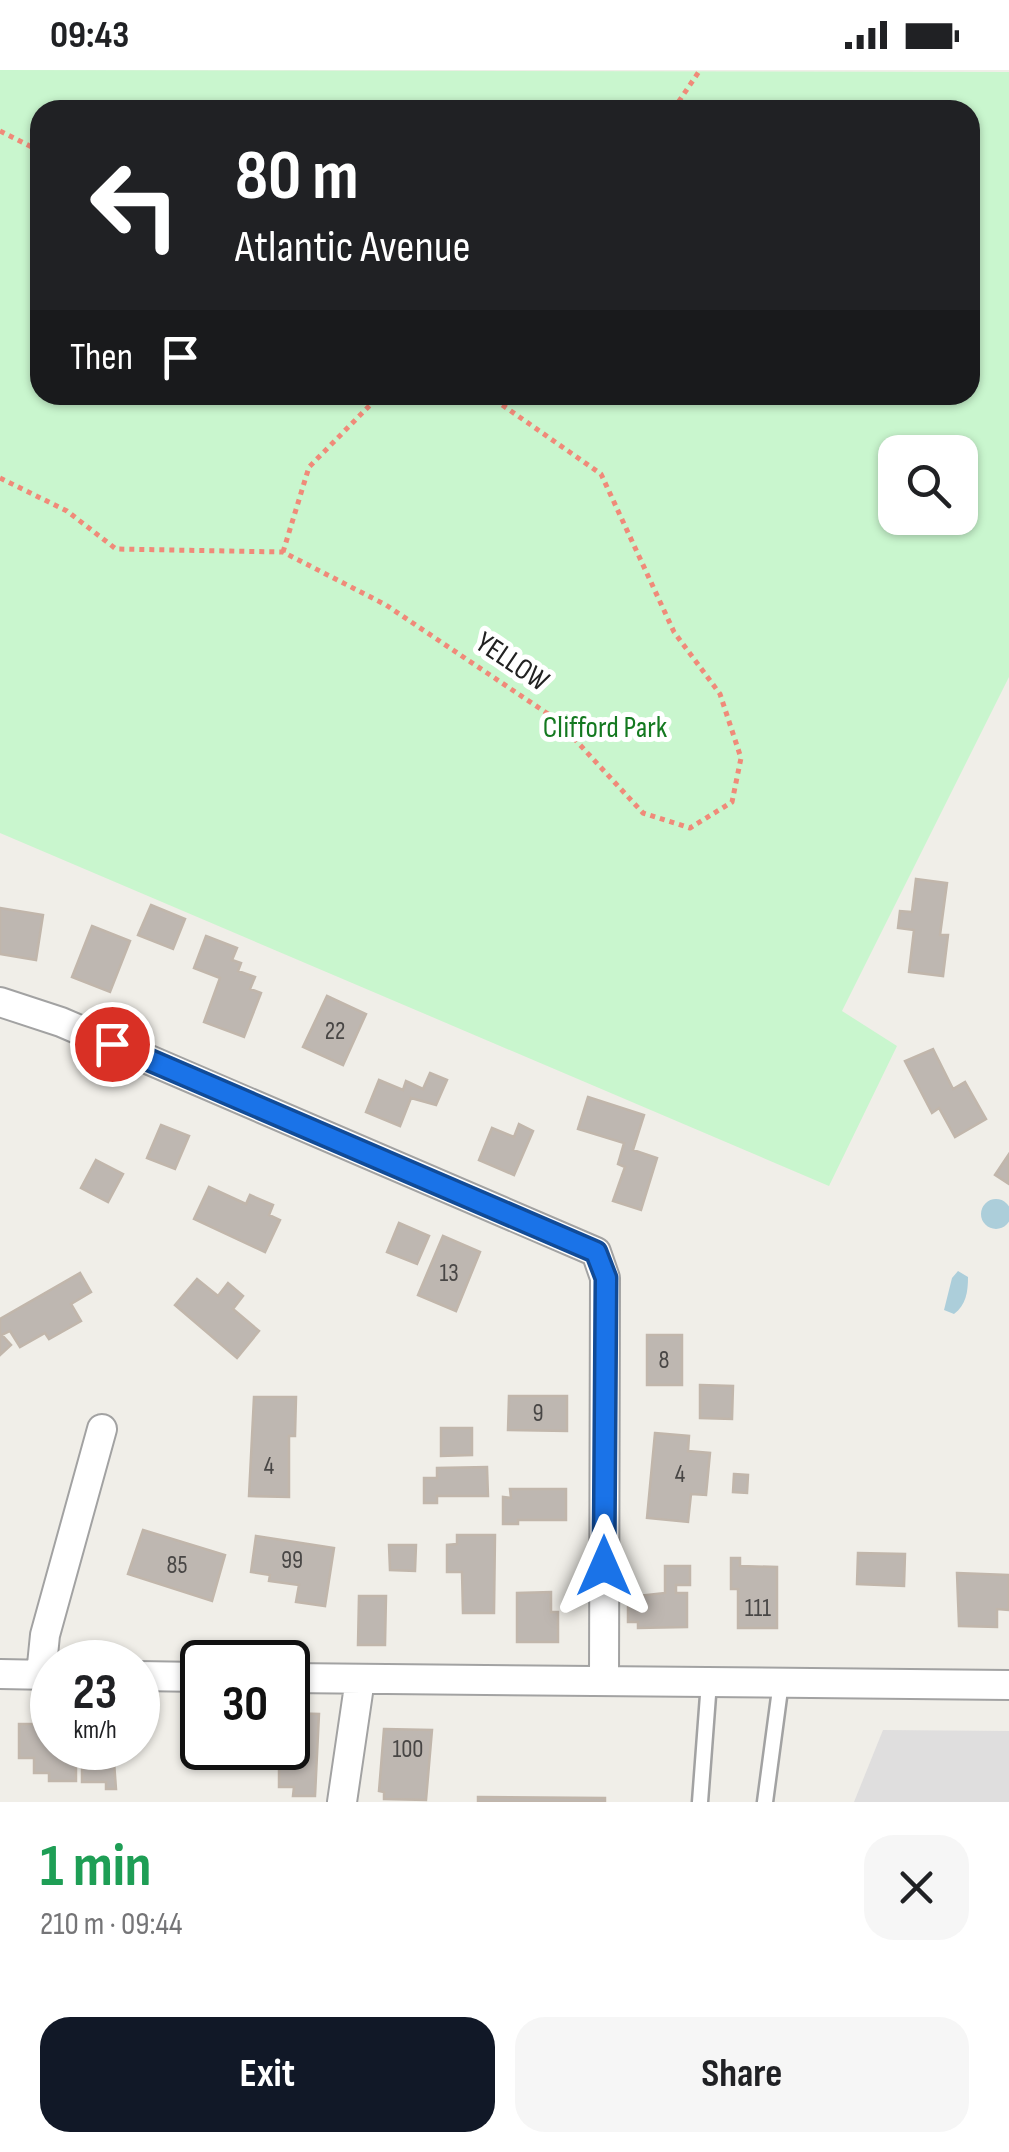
<!DOCTYPE html>
<html lang="en">
<head>
<meta charset="utf-8">
<style>
  :root { --surface:#fff; --page:#f6f6f6; --text:#202124; --muted:#757577; --accent:#111827 }
  body { margin:0; font-family:"Sofia Sans Condensed",sans-serif; background:var(--page); color:var(--text); height:100vh; display:flex; flex-direction:column; font-size:38px; white-space:nowrap }
  * { box-sizing:border-box; margin:0 }
  p { font-size:32px; color:var(--muted) }
  .icon { flex:none; width:55px; height:55px; fill:none; stroke:currentColor; stroke-width:2; stroke-linecap:round; stroke-linejoin:round }
  .map { position:relative; height:1732px; overflow:hidden }
  .panel { display:flex; flex-direction:column; background:var(--surface); flex:1 }
  .panel>* { flex:none }
  .banner { position:absolute; left:30px; top:30px; width:950px; height:305px; border-radius:30px; box-shadow:0 2px 8px #0004; background:#202124; color:#fff; overflow:hidden }
  .controls { position:absolute; left:878px; top:365px; display:grid; gap:20px }
  .controls a { display:grid; place-items:center; width:100px; height:100px; border-radius:20px; background:var(--surface); box-shadow:0 2px 8px #0004; font-size:50px }
  .speed { position:absolute; left:30px; top:1570px; display:flex; gap:20px; font-size:50px; font-weight:700; text-align:center }
  .speed>* { display:grid; place-content:center; width:130px; height:130px; border-radius:50%; background:var(--surface); box-shadow:0 2px 8px #0004; line-height:1 }
  .speed small { font-size:25px; font-weight:400 }
  .speed .limit { border:5px solid #111; border-radius:15px; background:#fff; color:#111 }
  .pin { position:absolute; display:grid; place-items:center; width:85px; height:85px; color:#fff; margin:-42px; border:5px solid #fff; border-radius:50%; box-shadow:0 2px 10px #0007 }
  .me { position:absolute; width:110px; margin:-55px; rotate:0deg; stroke-linejoin:round; filter:drop-shadow(0 0 8px #0008) }
  .turn { display:flex; align-items:center; gap:35px; height:210px; padding:0 40px; font-size:45px }
  .turn .icon { width:130px; height:130px; stroke-width:2.5 }
  .turn b { display:block; font-size:70px; line-height:85px }
  .then { display:flex; align-items:center; height:95px; padding:0 40px; background:#0003; gap:20px; font-size:38px }
  .round { display:grid; place-items:center; flex:none; width:105px; height:105px; border-radius:30px; background:var(--page) }
  .overview { display:flex; align-items:center; justify-content:space-between; height:170px; padding:0 40px }
  h1 { font-size:60px; font-weight:700; line-height:75px; color:#1e9e55 }
  .primary-button { display:flex; gap:20px; margin-top:auto; padding:20px 40px }
  .primary-button a { flex:1; height:115px; border-radius:30px; background:var(--accent); color:#fff; font-size:40px; font-weight:700; line-height:115px; text-align:center }
  .primary-button a+a { background:var(--page); color:var(--text) }
  .status { display:flex; justify-content:space-between; align-items:center; height:70px; padding:0 50px; background:var(--surface); direction:ltr }
  .status svg { height:28px; fill:currentColor }
  .map>svg:first-child { display:block }
  .residential { fill:#dfdede }
  .park { fill:#c9f6ce; fill-rule:evenodd }
  .water { fill:#acceda }
  .building { fill:#beb7b1; stroke:#c1b6ab; stroke-width:2.5 }
  .lines { fill:none; stroke-linecap:round; stroke-linejoin:round }
  .lane-casing { stroke:#a2a2a2; stroke-width:19 }
  .street-casing { stroke:#a2a2a2; stroke-width:32 }
  .path { stroke:#f08a79; stroke-width:5; stroke-dasharray:5 5; stroke-linecap:butt }
  .lane { stroke:#fff; stroke-width:14 }
  .street { stroke:#fff; stroke-width:28 }
  .route-casing { stroke:#114b97; stroke-width:25 }
  .route { stroke:#1a73e8; stroke-width:18 }
  .labels { text-anchor:middle; dominant-baseline:central; stroke-width:10; stroke-linejoin:round; paint-order:stroke }
  .number-label { font-size:25px; fill:#484645 }
  .street-label { font-size:30px; fill:#212121; stroke:#fff }
  .park-label { font-size:30px; fill:#147920; stroke:#fff }
</style>
</head>
<body>
<div class="status"><b>09:43</b><svg viewBox="0 0 49 12"><path d="M0 12V9h3v3zM5 12V6h3v6zM10 12V3h3v9zM15 12V0h3v12zM26 1h20v11H26zM47 4h2v5h-2z"/></svg></div>
<div class="map">
<svg width="1009" height="1732" viewBox="0 0 1009 1732">
  <rect width="100%" height="100%" fill="#f0eee8"/>
  <path class="residential" d="M883,1660L1009,1661V1732H854Z"/>
  <path class="park" d="M0,0L1009,2V607L842,941L897,976L829,1116L0,763ZM40,40H970V325H40ZM895,382H960V448H895Z"/>
  <path class="water" d="M981 1144a15 15 0 1 1 30 0a15 15 0 1 1-30 0Z
    M958,1201L968,1207C968,1222 966,1235 954,1244L944,1240L952,1208Z"/>
  <path class="building" d="M916,809L947,813L940,865H948L943,906L909,902L914,860L898,858L900,841L912,842Z
    M151,835L185,849L173,879L138,865Z
    M0,838L43,845L36,890L0,884Z
    M92,856L130,871L110,922L72,907Z
    M206,866L237,878L232,890L241,893L238,901L255,907L250,919L261,923L244,967L204,952L220,908L194,898Z
    M327,926L366,944L343,995L303,977Z
    M933,979L953,1019L965,1012L986,1049L955,1067L939,1038L932,1043L905,991Z
    M430,1003L447,1010L436,1035L411,1028L400,1056L366,1042L379,1010L403,1020L406,1011L423,1019Z
    M588,1027L644,1045L633,1080L657,1088L641,1140L613,1131L625,1097L618,1094L624,1073L578,1059Z
    M519,1054L533,1061L514,1105L479,1090L492,1058L514,1067Z
    M161,1055L189,1066L175,1099L147,1088Z
    M1009,1084V1114L995,1105Z
    M96,1090L123,1104L108,1132L81,1118Z
    M209,1117L246,1134L250,1125L273,1135L269,1145L280,1150L265,1182L194,1149Z
    M399,1153L429,1166L417,1194L387,1182Z
    M443,1166L480,1182L456,1241L418,1225Z
    M80,1203L91,1222L71,1234L81,1251L49,1269L45,1263L20,1277L10,1261L2,1265L11,1275L0,1285V1249Z
    M197,1209L218,1226L228,1213L243,1226L233,1239L259,1261L237,1288L175,1235Z
    M647,1265H682V1315H647Z
    M700,1315L733,1316L732,1349L700,1348Z
    M509,1326H567V1361L508,1360Z
    M254,1327H296L295,1366H289V1427L249,1426Z
    M441,1358H472V1385L441,1386Z
    M655,1363L689,1366L688,1381L710,1383L706,1425L691,1424L688,1452L647,1448Z
    M487,1397L488,1426H437V1433H424V1408H437V1398Z
    M734,1404L748,1405L747,1423L733,1422Z
    M510,1419H566V1450H518V1454H503V1427L511,1428Z
    M143,1460L225,1485L212,1531L128,1504Z
    M457,1465H495L494,1543H463L462,1502H447V1475L457,1474Z
    M256,1466L334,1478L325,1536L296,1532L299,1515L269,1511L270,1505L251,1502Z
    M389,1475H416L415,1501L390,1500Z
    M858,1483L905,1484L904,1516L857,1514Z
    M731,1488H740V1496L777,1497V1558H738V1519H731Z
    M665,1496H690V1515H676V1523H687V1557L638,1558V1552H628V1527L665,1523Z
    M957,1503L1009,1505V1540L997,1539V1557L959,1556Z
    M551,1522V1542H558V1572H517V1523Z
    M359,1526H386L385,1575H358Z
    M288,1643L319,1644L315,1726H293L294,1717H279V1678H288Z
    M19,1654H52V1678H76V1711H49V1703H34V1688H19Z
    M384,1659L432,1660L426,1730L384,1729V1722L379,1721Z
    M82,1678H113L116,1719H106V1712H82Z
    M478,1727L605,1728V1732H478Z"/>
  <g class="lines">
    <defs>
      <path id="lane" d="M700,1732L709,1612
        M765,1732L781,1612"/>
      <path id="street" d="M0,932L61,952L596,1182L605,1208L604,1611
        M0,1604L52,1605
        M41,1605L45,1565L102,1359
        M138,1606L202,1607
        M288,1608L1009,1615
        M342,1732L360,1609"/>
    </defs>
    <use href="#lane" class="lane-casing"/>
    <use href="#street" class="street-casing"/>
    <path class="path" d="M673,40L700,0
      M0,61L40,81
      M0,408L67,441L116,479L283,482L386,535L557,650L643,743L690,758L732,732L741,688L720,624L674,562L601,404L488,325
      M283,482L309,397L380,325"/>
    <use href="#lane" class="lane"/>
    <use href="#street" class="street"/>
  </g>
  <g class="lines">
    <defs>
      <path id="route" d="M112,974L596,1182L606,1208L604,1496"/>
    </defs>
    <use href="#route" class="route-casing"/>
    <use href="#route" class="route"/>
  </g>
  <g class="labels">
    <g class="number-label">
      <text x="335" y="961">22</text>
      <text x="449" y="1203">13</text>
      <text x="664" y="1290">8</text>
      <text x="538" y="1343">9</text>
      <text x="269" y="1396">4</text>
      <text x="680" y="1404">4</text>
      <text x="292" y="1490">99</text>
      <text x="177" y="1495">85</text>
      <text x="758" y="1538">111</text>
      <text x="408" y="1679">100</text>
    </g>
    <g class="street-label">
      <text transform="translate(512 592) rotate(34)">YELLOW</text>
    </g>
    <g class="park-label">
      <text x="605" y="658">Clifford Park</text>
    </g>
  </g>
</svg>
<div class="controls">
<a><svg class="icon" aria-label="search" viewBox="0 0 24 24"><circle cx="10" cy="10" r="6"/><path d="M15 15l6 6"/></svg></a>
</div>
<div class="speed"><div>23<small>km/h</small></div><div class="limit">30</div></div>
<div class="pin" style="left:112px;top:974px;background:#d93025"><svg class="icon" aria-label="arrive" viewBox="0 0 24 24"><path d="M6 21V4h12l-3 4 3 4H6"/></svg></div>
<svg class="me" style="left:604px;top:1496px" viewBox="-20 -20 40 40"><path d="M0-17L14 15 0 8-14 15z" fill="#1a73e8" stroke="#fff" stroke-width="4"/></svg>
<div class="banner">
<div class="turn"><svg class="icon" aria-label="left" viewBox="0 0 24 24"><path d="M17 20v-9H6M10 6l-5 5 5 5"/></svg><div><b>80 m</b>Atlantic Avenue</div></div>
<div class="then">Then<svg class="icon" aria-label="arrive" viewBox="0 0 24 24"><path d="M6 21V4h12l-3 4 3 4H6"/></svg></div>
</div>
</div>
<section class="panel">
<div class="overview"><div><h1>1 min</h1><p>210 m · 09:44</p></div><a class="round"><svg class="icon" aria-label="close" viewBox="0 0 24 24"><path d="M6 6l12 12M18 6L6 18"/></svg></a></div>
<div class="primary-button"><a>Exit</a><a>Share</a></div>
</section>
</body>
</html>
